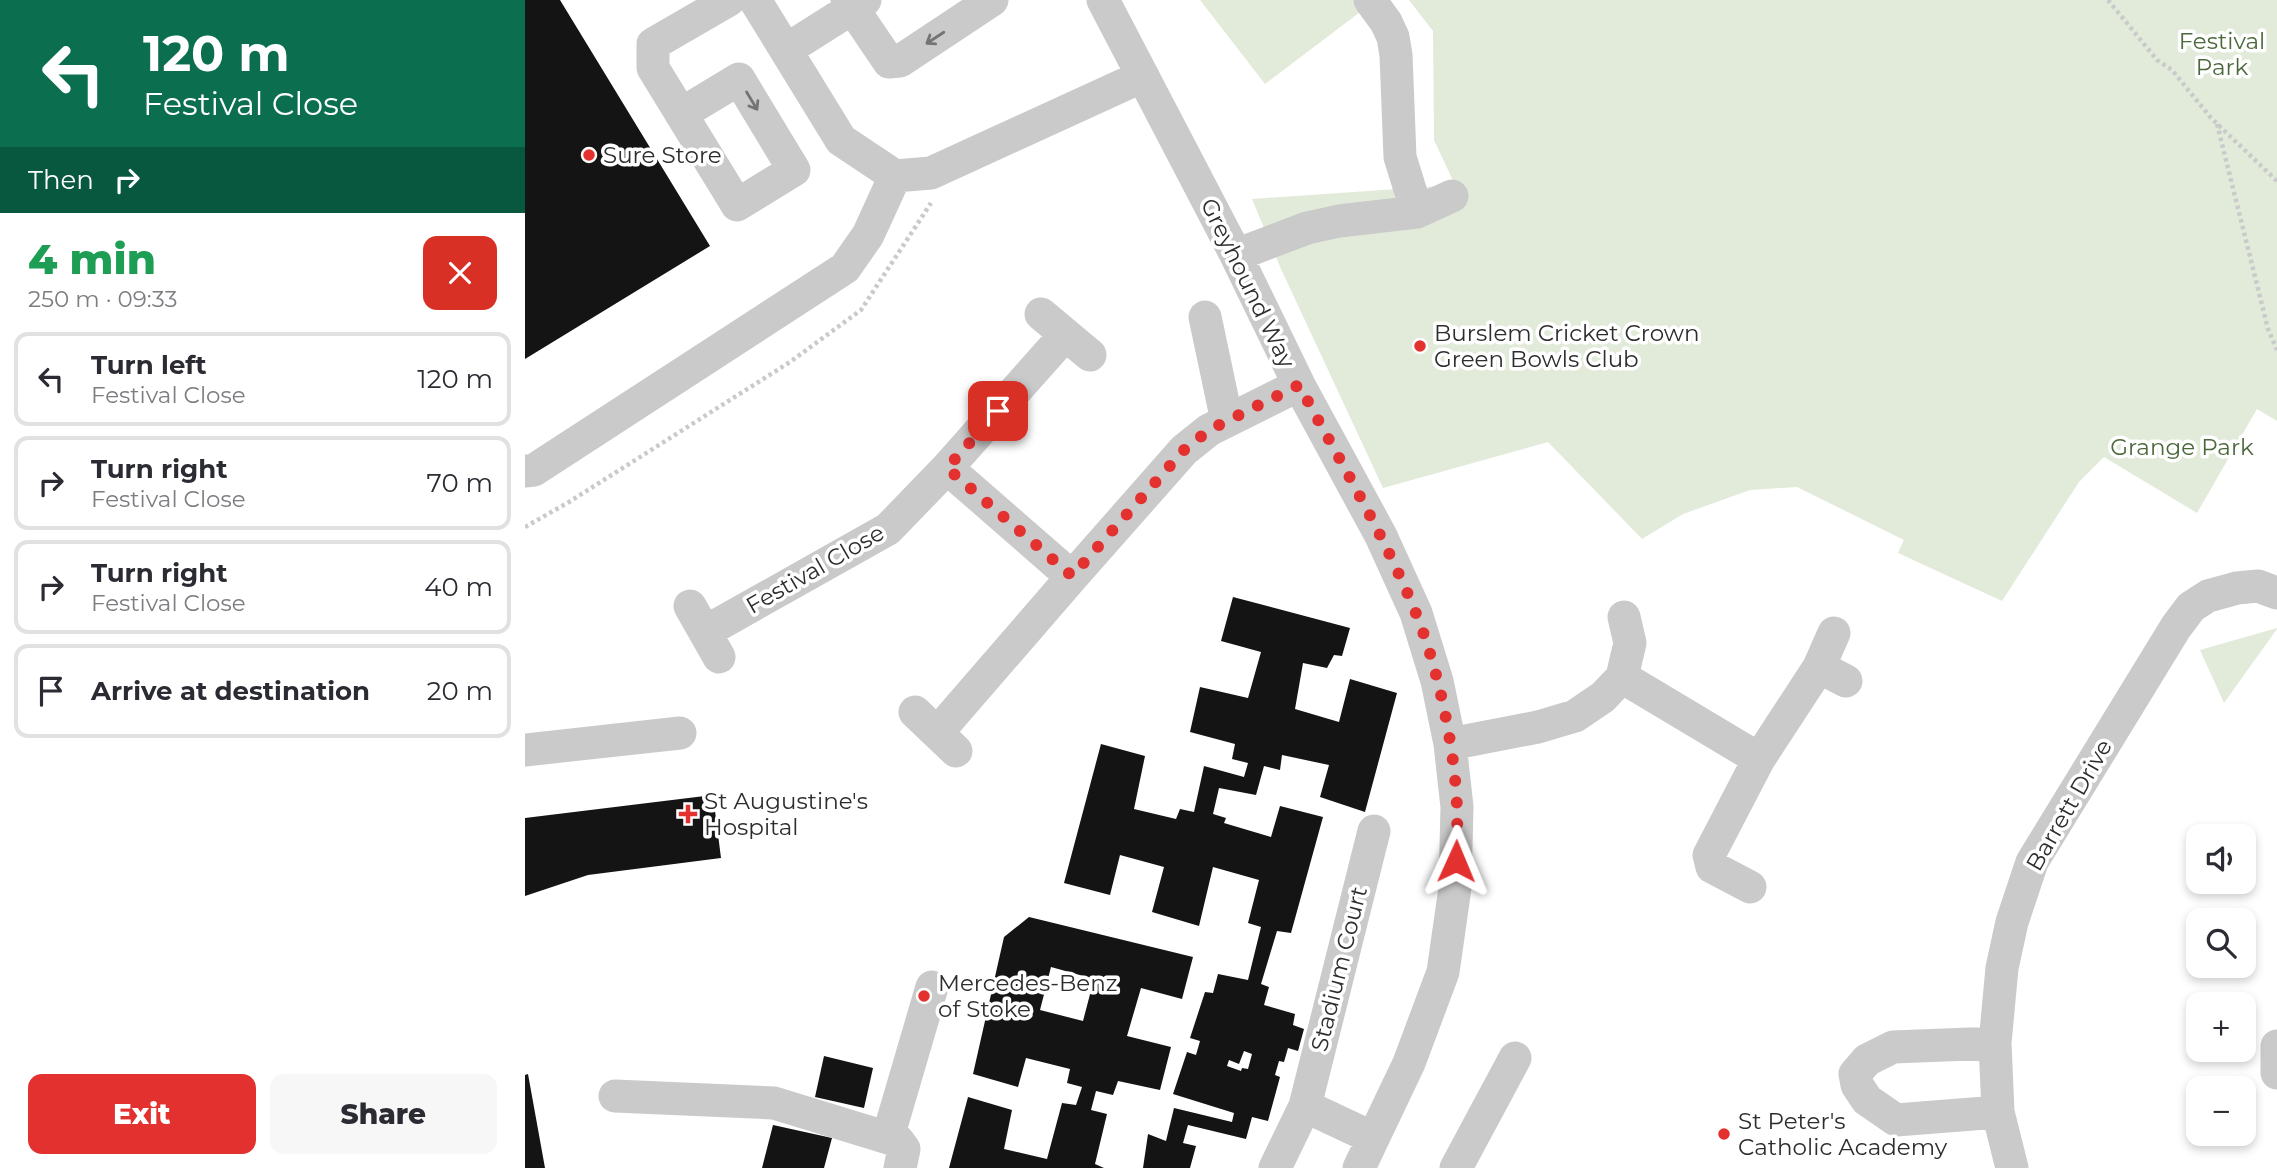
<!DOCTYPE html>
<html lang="en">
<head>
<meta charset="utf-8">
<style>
  :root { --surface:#fff; --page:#f7f7f7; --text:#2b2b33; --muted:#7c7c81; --line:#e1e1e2; --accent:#e33130 }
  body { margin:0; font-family:Montserrat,sans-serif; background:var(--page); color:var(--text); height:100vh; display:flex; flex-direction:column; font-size:26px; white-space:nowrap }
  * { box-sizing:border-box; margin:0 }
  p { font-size:23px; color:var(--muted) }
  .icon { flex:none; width:38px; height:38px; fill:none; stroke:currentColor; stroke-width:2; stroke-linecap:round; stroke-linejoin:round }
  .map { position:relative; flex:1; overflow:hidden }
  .details { display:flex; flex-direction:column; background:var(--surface); width:525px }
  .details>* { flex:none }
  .guide { background:#0b6e4f; color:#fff; overflow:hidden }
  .controls { position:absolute; left:1661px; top:824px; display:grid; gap:14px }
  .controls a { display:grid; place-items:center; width:70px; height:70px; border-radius:14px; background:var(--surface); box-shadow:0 4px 10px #0003; font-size:35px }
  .pin { position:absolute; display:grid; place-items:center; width:60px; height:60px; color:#fff; margin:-30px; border-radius:14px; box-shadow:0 4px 10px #0006 }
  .me { position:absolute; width:77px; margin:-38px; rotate:1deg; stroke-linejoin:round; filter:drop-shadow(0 0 5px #0008) }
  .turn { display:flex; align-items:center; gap:24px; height:147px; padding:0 28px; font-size:32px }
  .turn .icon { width:91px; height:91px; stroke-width:2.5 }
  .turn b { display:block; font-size:49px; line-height:60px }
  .then { display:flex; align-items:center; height:66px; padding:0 28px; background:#0003; gap:14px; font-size:26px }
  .round { display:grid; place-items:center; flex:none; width:74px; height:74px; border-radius:14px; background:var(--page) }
  .headline { display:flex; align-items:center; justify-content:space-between; height:119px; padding:0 28px }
  h1 { font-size:42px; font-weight:800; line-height:52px; color:#1e9e55 }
  .primary-button { display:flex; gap:14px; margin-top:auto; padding:14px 28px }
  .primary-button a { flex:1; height:80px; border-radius:14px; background:var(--accent); color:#fff; font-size:28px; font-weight:800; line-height:80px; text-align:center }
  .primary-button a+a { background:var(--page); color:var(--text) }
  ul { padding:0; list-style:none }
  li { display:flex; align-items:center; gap:21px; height:94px; margin:0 14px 10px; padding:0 14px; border:4px solid var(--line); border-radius:14px }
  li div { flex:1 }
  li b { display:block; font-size:26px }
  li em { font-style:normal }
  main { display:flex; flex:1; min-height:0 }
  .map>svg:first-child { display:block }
  .green { fill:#e2ebda }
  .building { fill:#141414; fill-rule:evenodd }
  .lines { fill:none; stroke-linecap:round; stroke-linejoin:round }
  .path { stroke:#cacaca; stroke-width:4.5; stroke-dasharray:3.5 3.5; stroke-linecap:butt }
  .minor { stroke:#cacaca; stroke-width:33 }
  .oneway { stroke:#747474 }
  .route { stroke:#e33130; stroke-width:12; stroke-dasharray:0 21.6 }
  .poi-dot { fill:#e33130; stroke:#fff; stroke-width:2.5 }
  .labels { text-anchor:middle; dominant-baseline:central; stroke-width:7; stroke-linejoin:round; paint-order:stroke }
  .park-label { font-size:23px; fill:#4c683b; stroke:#fff }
  .poi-label { font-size:23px; fill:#2d2d2d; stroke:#fff; text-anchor:start }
  .street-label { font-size:23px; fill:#2d2d2d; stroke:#fff }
</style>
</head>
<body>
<main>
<section class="details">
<div class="guide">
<div class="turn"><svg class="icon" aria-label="left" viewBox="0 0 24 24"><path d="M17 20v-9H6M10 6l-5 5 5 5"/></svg><div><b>120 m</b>Festival Close</div></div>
<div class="then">Then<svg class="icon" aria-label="right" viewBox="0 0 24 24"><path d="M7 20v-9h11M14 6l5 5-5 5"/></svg></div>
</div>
<div class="headline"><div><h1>4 min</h1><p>250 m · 09:33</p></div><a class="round" style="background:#d93025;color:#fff"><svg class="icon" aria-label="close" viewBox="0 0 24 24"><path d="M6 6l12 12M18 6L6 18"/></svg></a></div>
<ul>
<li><svg class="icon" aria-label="left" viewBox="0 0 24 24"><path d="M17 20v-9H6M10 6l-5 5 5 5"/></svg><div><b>Turn left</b><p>Festival Close</p></div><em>120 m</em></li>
<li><svg class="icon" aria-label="right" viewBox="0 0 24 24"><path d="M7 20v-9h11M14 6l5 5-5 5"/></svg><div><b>Turn right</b><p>Festival Close</p></div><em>70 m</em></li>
<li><svg class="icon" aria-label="right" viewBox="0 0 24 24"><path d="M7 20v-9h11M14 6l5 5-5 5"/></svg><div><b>Turn right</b><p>Festival Close</p></div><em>40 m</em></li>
<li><svg class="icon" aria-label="arrive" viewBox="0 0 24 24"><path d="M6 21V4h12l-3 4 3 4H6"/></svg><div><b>Arrive at destination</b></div><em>20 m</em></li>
</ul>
<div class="primary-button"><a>Exit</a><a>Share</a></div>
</section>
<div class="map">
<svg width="1752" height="1168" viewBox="0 0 1752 1168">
  <rect width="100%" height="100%" fill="#fff"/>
  <path class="green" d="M675,0H851L740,84Z
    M884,0H1752V421L1732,409L1672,513L1579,457L1554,482L1477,601L1373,553L1379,540L1272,487L1225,490L1158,514L1117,539L1023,442L858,488L756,269L727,199L930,185L909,140L908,31Z
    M1752,628V629L1699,703L1675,650Z"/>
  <path class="building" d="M0,0H35L185,246L0,359Z
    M708,597L825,628L817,656L809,655L802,668L778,663L770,709L814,722L825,679L872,693L840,812L795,797L804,765L757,755L755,770L739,766L731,795L694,788L688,814L701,818L699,823L746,837L755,806L798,817L766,933L752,931L736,984L744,987L739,1005L770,1014L768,1025L779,1029L773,1051L763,1048L759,1062L754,1061L750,1075L755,1077L743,1121L727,1117L721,1139L663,1125L658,1143L671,1146L665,1168H618L623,1134L641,1141L649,1108L707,1122L709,1113L648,1094L662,1052L671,1055L675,1041L665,1038L680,992L688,993L693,974L723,980L736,927L723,923L734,880L688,867L674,926L627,912L639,867L595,855L585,895L539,883L576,744L620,756L609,809L651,819L655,809L669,812L679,766L719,777L723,763L707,759L710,744L665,732L675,687L723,698L736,652L696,641ZM719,1051L727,1054L723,1069L717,1068L716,1071L702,1066L704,1060L714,1064Z
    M188,795L196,858L63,875L0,896V818Z
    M504,917L668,957L657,999L616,988L602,1036L646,1047L635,1090L593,1081L588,1095L571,1091L566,1110L582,1114L570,1164L579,1168H424L443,1097L487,1110L479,1149L522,1159L537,1103L551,1105L557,1087L542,1083L545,1069L501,1058L493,1087L448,1074L479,937ZM526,967L569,979L558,1021L515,1010Z
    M299,1056L348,1068L339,1108L290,1097Z
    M3,1074L20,1168H0V1075Z
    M248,1125L307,1138L299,1168H237Z"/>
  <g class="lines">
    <path class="path" d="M1583,0L1632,60L1647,70L1686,118L1752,181
      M1692,124L1743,329L1752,350
      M0,527L44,502L265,362L336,310L406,203"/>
    <path class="minor" d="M230,0L316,140L370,176
      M322,0L364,62L375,61L467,0
      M578,0L711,255L774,385L856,536L891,613L912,681L925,744L932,807L930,888L918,972L884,1063L834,1168
      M845,0L861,22L868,37L871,55L875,157L892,212
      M261,50L340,0
      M156,114L214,79L269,170L212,205L128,68V44L204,0
      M711,255L782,228L814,221L892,212L927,196
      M516,314L565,355
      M680,317L702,421
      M422,468L547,577
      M0,471L9,470L320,268L343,235L370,176L406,173L618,76
      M165,606L194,657
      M180,632L363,529L422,468L540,335
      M1294,667L1321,681
      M1097,677L1105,643L1099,617
      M390,712L431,751
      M412,733L547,577L659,450L684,430L774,385
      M925,744L1013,727L1050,716L1078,697L1097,677L1234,759
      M0,750L155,733
      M1225,887L1187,867L1184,855L1234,759L1294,667L1309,633
      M1470,1043L1368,1047L1342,1060L1330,1074L1332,1085L1342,1100L1371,1120L1473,1112
      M1752,1046V1073
      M90,1096L249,1103L373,1141L379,1149L375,1168
      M780,1106L848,1138
      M363,1137L407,987
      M750,1168L780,1106L849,831
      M931,1168L990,1058
      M1487,1168L1473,1112L1470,1043L1477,968L1487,922L1507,862L1651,627L1666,607L1683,596L1712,588L1733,586L1752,593"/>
  </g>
  <defs><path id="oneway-shaft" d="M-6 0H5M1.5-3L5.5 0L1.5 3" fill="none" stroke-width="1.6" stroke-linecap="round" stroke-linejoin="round" transform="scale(1.75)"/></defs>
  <g class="oneway">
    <use href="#oneway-shaft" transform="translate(410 38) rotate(147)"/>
    <use href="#oneway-shaft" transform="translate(227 101) rotate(59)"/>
  </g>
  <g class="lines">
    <path class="route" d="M473,411L422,468L547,576L659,450L684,430L774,385C814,459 858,533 890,611C913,666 930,749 932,808C933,826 931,844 931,861"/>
  </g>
  <g class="poi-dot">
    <circle cx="64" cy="155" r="7"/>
    <circle cx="895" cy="346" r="7"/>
    <path d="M159.5 803.5h7v7h7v7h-7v7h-7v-7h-7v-7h7z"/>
    <circle cx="399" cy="996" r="7"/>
    <circle cx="1199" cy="1134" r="7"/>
  </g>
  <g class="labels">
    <g class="park-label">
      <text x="1697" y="41">Festival<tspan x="1697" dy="26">Park</tspan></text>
      <text x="1657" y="447">Grange Park</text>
    </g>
    <g class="poi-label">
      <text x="78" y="155">Sure Store</text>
      <text x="909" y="333">Burslem Cricket Crown<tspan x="909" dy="26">Green Bowls Club</tspan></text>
      <text x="179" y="801">St Augustine's<tspan x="179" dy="26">Hospital</tspan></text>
      <text x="413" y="983">Mercedes-Benz<tspan x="413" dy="26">of Stoke</tspan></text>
      <text x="1213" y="1121">St Peter's<tspan x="1213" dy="26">Catholic Academy</tspan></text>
    </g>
    <g class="street-label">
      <text transform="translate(723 283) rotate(64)">Greyhound Way</text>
      <text transform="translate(290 569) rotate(-30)">Festival Close</text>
      <text transform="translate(1544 805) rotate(-60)">Barrett Drive</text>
      <text transform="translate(814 969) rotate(-76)">Stadium Court</text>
    </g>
  </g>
</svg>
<div class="controls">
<a><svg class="icon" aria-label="sound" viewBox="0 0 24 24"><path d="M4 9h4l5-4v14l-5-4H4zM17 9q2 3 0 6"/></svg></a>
<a><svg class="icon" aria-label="search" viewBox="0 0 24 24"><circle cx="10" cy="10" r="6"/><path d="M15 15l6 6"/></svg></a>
<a>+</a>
<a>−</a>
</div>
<div class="pin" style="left:473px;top:411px;background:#d93025"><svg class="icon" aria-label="arrive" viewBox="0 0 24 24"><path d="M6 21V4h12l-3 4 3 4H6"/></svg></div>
<svg class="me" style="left:931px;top:861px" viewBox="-20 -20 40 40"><path d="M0-17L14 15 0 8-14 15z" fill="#e33130" stroke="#fff" stroke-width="4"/></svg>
</div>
</main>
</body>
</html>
